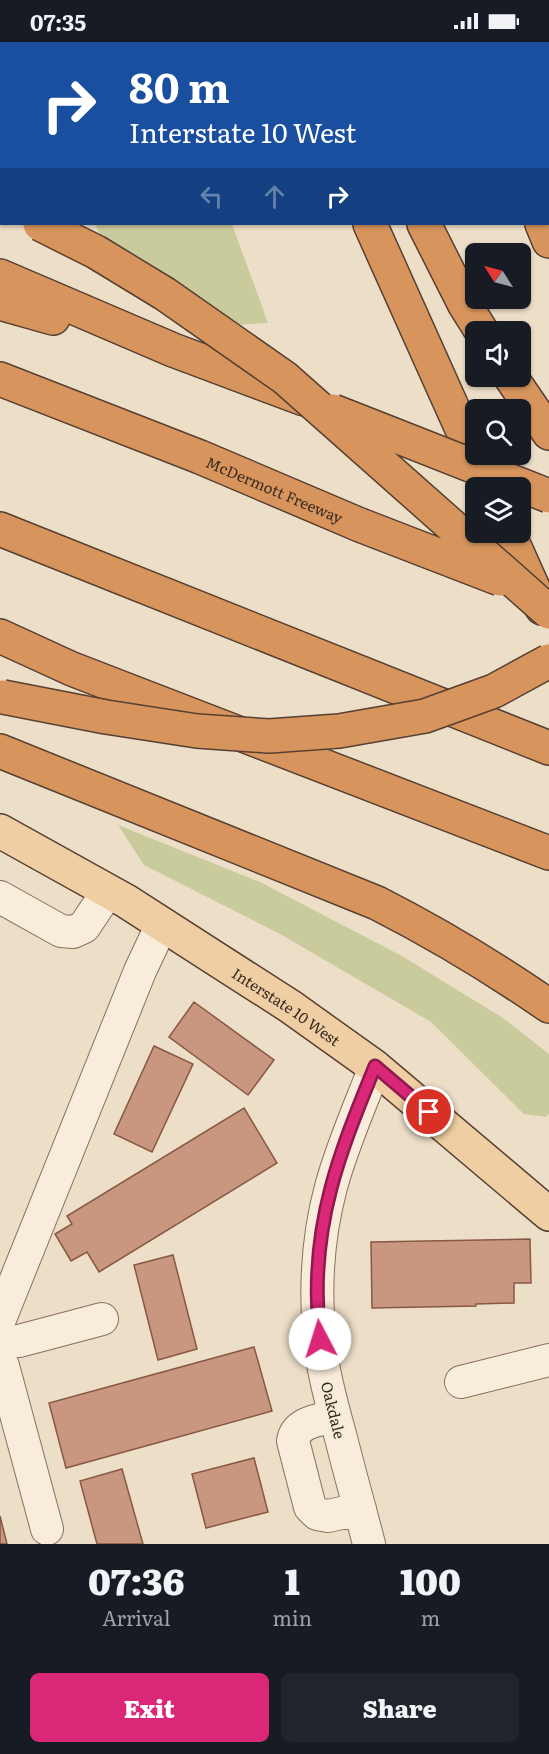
<!DOCTYPE html>
<html lang="en">
<head>
<meta charset="utf-8">
<style>
  :root { --surface:#171b24; --page:#20242c; --text:#f1f3f6; --muted:#9ea1a6; --accent:#db2777 }
  body { margin:0; font-family:Literata,serif; background:var(--page); color:var(--text); height:100vh; display:flex; flex-direction:column; font-size:22px; white-space:nowrap }
  * { box-sizing:border-box; margin:0 }
  p { font-size:20px; color:var(--muted) }
  .icon { flex:none; width:33px; height:33px; fill:none; stroke:currentColor; stroke-width:2; stroke-linecap:round; stroke-linejoin:round }
  .map { position:relative; height:1502px; overflow:hidden }
  .panel { display:flex; flex-direction:column; background:var(--surface); flex:1 }
  .panel>* { flex:none }
  .banner { position:absolute; left:0px; top:0px; width:549px; height:183px; box-shadow:0 2px 4px #0004; background:#1a4fa0; color:#fff; overflow:hidden }
  .needle { width:39px; rotate:306deg }
  .buttons { position:absolute; left:465px; top:201px; display:grid; gap:12px }
  .buttons a { display:grid; place-items:center; width:66px; height:66px; border-radius:9px; background:var(--surface); box-shadow:0 2px 4px #0004; font-size:30px }
  .pin { position:absolute; display:grid; place-items:center; width:51px; height:51px; color:#fff; margin:-26px; border:3px solid #fff; border-radius:50%; box-shadow:0 2px 6px #0007 }
  .me { position:absolute; width:66px; margin:-33px; rotate:355deg; stroke-linejoin:round; filter:drop-shadow(0 0 4px #0008) }
  .turn { display:flex; align-items:center; gap:21px; height:126px; padding:0 30px; font-size:27px }
  .turn .icon { width:78px; height:78px; stroke-width:2.5 }
  .turn b { display:block; font-size:42px; line-height:51px }
  .lanes { display:flex; align-items:center; height:57px; padding:0 30px; background:#0003; justify-content:center; gap:30px; direction:ltr }
  .lanes .off { opacity:.35 }
  .eta { display:flex; justify-content:space-evenly; align-items:center; height:102px; text-align:center }
  .eta b { font-size:36px; font-weight:800; line-height:42px }
  .action { display:flex; gap:12px; margin-top:auto; padding:12px 30px }
  .action a { flex:1; height:69px; border-radius:9px; background:var(--accent); color:#fff; font-size:24px; font-weight:800; line-height:69px; text-align:center }
  .action a+a { background:var(--page); color:var(--text) }
  .status { display:flex; justify-content:space-between; align-items:center; height:42px; padding:0 30px; background:var(--surface); direction:ltr }
  .status svg { height:16px; fill:currentColor }
  .map>svg:first-child { display:block }
  .green { fill:#cacb9c }
  .building { fill:#c99780; stroke:#875844; stroke-width:1.5 }
  .lines { fill:none; stroke-linecap:round; stroke-linejoin:round }
  .minor-casing { stroke:#88705e; stroke-width:34 }
  .major-casing { stroke:#573f31; stroke-width:36 }
  .highway-casing { stroke:#573f31; stroke-width:36 }
  .minor { stroke:#f8ecdb; stroke-width:32 }
  .major { stroke:#eecea2; stroke-width:33 }
  .highway { stroke:#d7955d; stroke-width:33 }
  .highway-bridge-casing { stroke:#573f31; stroke-width:36; stroke-linecap:butt }
  .highway-bridge { stroke:#d7955d; stroke-width:33 }
  .route-casing { stroke:#8e194d; stroke-width:15 }
  .route { stroke:#db2777; stroke-width:10 }
  .labels { text-anchor:middle; dominant-baseline:central; stroke-width:5; stroke-linejoin:round; paint-order:stroke }
  .street-label { font-size:15px; fill:#392a21; stroke:#f5e9d7 }
</style>
</head>
<body>
<div class="status"><b>07:35</b><svg viewBox="0 0 49 12"><path d="M0 12V9h3v3zM5 12V6h3v6zM10 12V3h3v9zM15 12V0h3v12zM26 1h20v11H26zM47 4h2v5h-2z"/></svg></div>
<div class="map">
<svg width="549" height="1502" viewBox="0 0 549 1502">
  <rect width="100%" height="100%" fill="#eddec8"/>
  <path class="green" d="M95,182H232L268,281L234,283L102,197Z
    M118,783L260,840L402,914L503,976L549,1012V1072L546,1075L524,1072L431,980L280,892L144,823Z"/>
  <path class="building" d="M194,960L274,1018L248,1053L169,995Z
    M154,1004L193,1022L152,1110L114,1092Z
    M244,1066L277,1121L99,1230L87,1210L71,1219L55,1192L72,1182L67,1174Z
    M530,1197L531,1241H514V1261L476,1262V1264L372,1266L371,1200Z
    M173,1213L197,1307L158,1318L134,1223Z
    M254,1305L272,1369L66,1426L49,1361Z
    M254,1416L268,1470L206,1486L192,1432Z
    M122,1427L143,1502H97L80,1439Z
    M0,1474L7,1502H0Z"/>
  <g class="lines">
    <defs>
      <path id="minor" d="M0,855L61,889L73,890L84,885L108,849
        M0,1277L140,929L162,882
        M0,1300L19,1299L102,1277
        M0,1318L3,1324L47,1487
        M461,1340L549,1318
        M335,1374C319,1378 296,1380 293,1399L310,1465L317,1472L328,1474L360,1467
        M369,1502C360,1467 350,1432 341,1396C334,1370 326,1343 322,1316C314,1259 316,1201 331,1145C342,1104 360,1064 375,1025"/>
      <g id="major">
        <path id="s1" d="M0,789L126,859L291,965L375,1025L549,1172"/>
      </g>
      <g id="highway">
        <path d="M288,0V2"/>
        <path d="M318,0V2"/>
        <path d="M353,0V2"/>
        <path d="M474,0V2"/>
        <path d="M0,162L2,163"/>
        <path d="M370,182L488,445"/>
        <path d="M424,182L465,263L482,290"/>
        <path d="M542,182L549,199"/>
        <path d="M0,234L173,308L304,357"/>
        <path d="M0,261L53,276"/>
        <path d="M510,334L549,391"/>
        <path id="s2" d="M0,337L200,415L360,483"/>
        <path d="M0,487L549,706"/>
        <path d="M508,490L542,566"/>
        <path d="M0,594L72,627L549,811"/>
        <path d="M0,709L377,861C436,891 494,926 549,964"/>
      </g>
    </defs>
    <use href="#minor" class="minor-casing"/>
    <use href="#major" class="major-casing"/>
    <use href="#highway" class="highway-casing"/>
    <use href="#minor" class="minor"/>
    <use href="#major" class="major"/>
    <use href="#highway" class="highway"/>
    <defs>
      <path id="highway-bridge" d="M40,182L96,210L165,252L285,336L549,570
        M333,369L549,454
        M360,483L500,537
        M3,655L106,675L197,689L269,694L339,689L425,674L494,649L549,619"/>
    </defs>
    <use href="#highway-bridge" class="highway-bridge-casing"/>
    <use href="#highway-bridge" class="highway-bridge"/>
  </g>
  <g class="lines">
    <defs>
      <path id="route" d="M320,1297C314,1246 318,1195 331,1146C342,1104 359,1064 375,1024L429,1070"/>
    </defs>
    <use href="#route" class="route-casing"/>
    <use href="#route" class="route"/>
  </g>
  <g class="labels">
    <g class="street-label">
      <text stroke="none"><textPath href="#s2" startOffset="296">McDermott Freeway</textPath></text>
      <text stroke="none"><textPath href="#s1" startOffset="336">Interstate 10 West</textPath></text>
      <text transform="translate(334 1368) rotate(76)">Oakdale</text>
    </g>
  </g>
</svg>
<div class="buttons">
<a><svg class="needle" viewBox="-14 -14 28 28"><path d="M0-13l5 13h-10z" fill="#e53935"/><path d="M0 13l5-13h-10z" fill="#9ea1a6"/></svg></a>
<a><svg class="icon" aria-label="sound" viewBox="0 0 24 24"><path d="M4 9h4l5-4v14l-5-4H4zM17 9q2 3 0 6"/></svg></a>
<a><svg class="icon" aria-label="search" viewBox="0 0 24 24"><circle cx="10" cy="10" r="6"/><path d="M15 15l6 6"/></svg></a>
<a><svg class="icon" aria-label="layers" viewBox="0 0 24 24"><path d="M12 4l9 5-9 5-9-5zM3 14l9 5 9-5"/></svg></a>
</div>
<div class="pin" style="left:429px;top:1070px;background:#d93025"><svg class="icon" aria-label="arrive" viewBox="0 0 24 24"><path d="M6 21V4h12l-3 4 3 4H6"/></svg></div>
<svg class="me" style="left:320px;top:1297px" viewBox="-20 -20 40 40"><circle r="19" fill="#fff"/><path d="M0-13L10 11 0 6-10 11z" fill="#db2777"/></svg>
<div class="banner">
<div class="turn"><svg class="icon" aria-label="right" viewBox="0 0 24 24"><path d="M7 20v-9h11M14 6l5 5-5 5"/></svg><div><b>80 m</b>Interstate 10 West</div></div>
<div class="lanes"><svg class="icon off" aria-label="left" viewBox="0 0 24 24"><path d="M17 20v-9H6M10 6l-5 5 5 5"/></svg><svg class="icon off" aria-label="ahead" viewBox="0 0 24 24"><path d="M12 20V5M6 11l6-6 6 6"/></svg><svg class="icon" aria-label="right" viewBox="0 0 24 24"><path d="M7 20v-9h11M14 6l5 5-5 5"/></svg></div>
</div>
</div>
<section class="panel">
<div class="eta">
<div><b>07:36</b><p>Arrival</p></div>
<div><b>1</b><p>min</p></div>
<div><b>100</b><p>m</p></div>
</div>
<div class="action"><a>Exit</a><a>Share</a></div>
</section>
</body>
</html>
